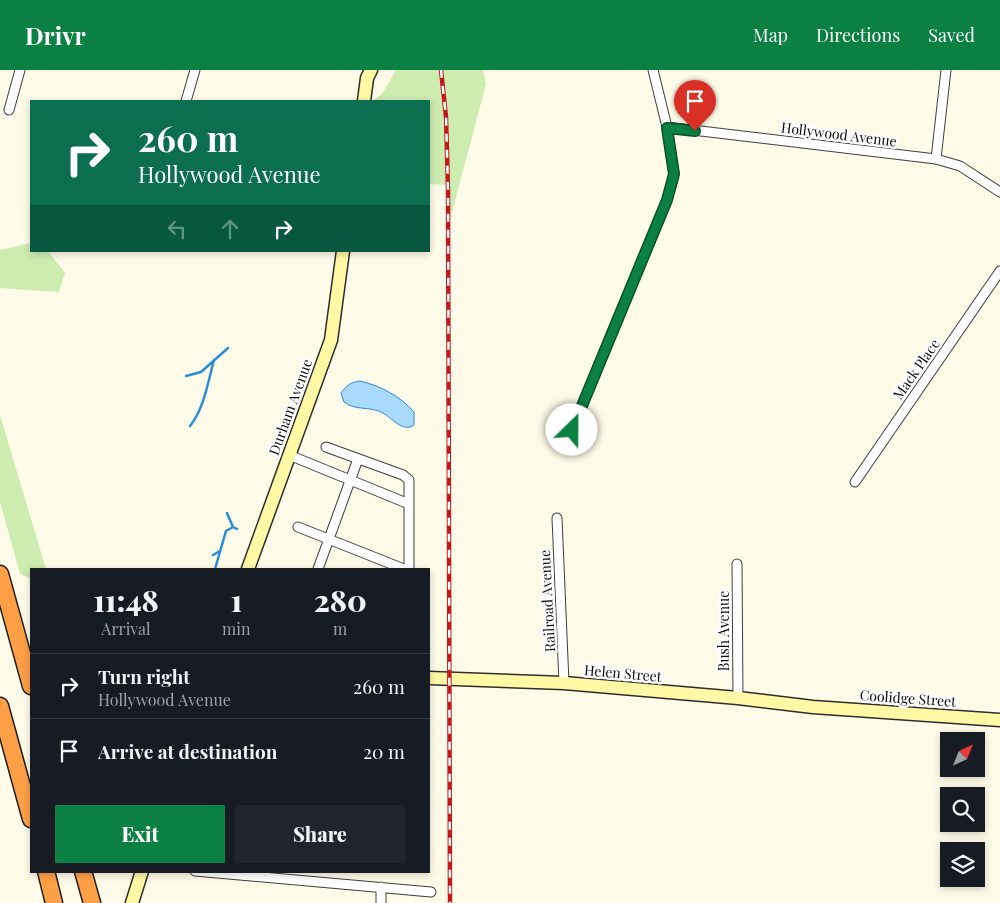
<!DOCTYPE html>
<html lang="en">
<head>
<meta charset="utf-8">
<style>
  :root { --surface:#171b24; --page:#20242c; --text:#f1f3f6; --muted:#9ea1a6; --line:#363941; --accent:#0b8043 }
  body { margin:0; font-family:"Playfair Display",serif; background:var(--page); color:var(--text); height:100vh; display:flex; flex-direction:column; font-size:19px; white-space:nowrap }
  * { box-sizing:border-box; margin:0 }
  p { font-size:16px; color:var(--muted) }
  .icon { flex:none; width:28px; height:28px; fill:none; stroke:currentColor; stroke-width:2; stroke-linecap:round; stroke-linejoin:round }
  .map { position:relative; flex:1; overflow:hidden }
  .drawer { position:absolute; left:30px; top:498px; width:400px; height:305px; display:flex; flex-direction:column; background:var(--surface); border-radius:0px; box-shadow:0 2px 8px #0003 }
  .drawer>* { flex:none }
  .banner { position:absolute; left:30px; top:30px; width:400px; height:152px; border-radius:0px; box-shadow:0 2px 8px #0003; background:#0b6e4f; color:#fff; overflow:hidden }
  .needle { width:32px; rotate:43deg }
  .controls { position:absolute; left:940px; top:662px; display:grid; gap:10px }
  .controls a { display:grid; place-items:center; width:45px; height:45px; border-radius:0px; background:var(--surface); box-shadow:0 2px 8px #0003; font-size:25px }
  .pin { position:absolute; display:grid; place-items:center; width:42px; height:42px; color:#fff; margin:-51px -21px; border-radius:50% 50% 50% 0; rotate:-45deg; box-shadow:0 0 5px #0007 }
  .pin .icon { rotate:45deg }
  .me { position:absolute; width:55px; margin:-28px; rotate:23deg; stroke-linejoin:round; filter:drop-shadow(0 0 4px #0008) }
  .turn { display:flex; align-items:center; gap:18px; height:105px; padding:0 25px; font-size:22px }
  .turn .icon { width:65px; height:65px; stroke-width:2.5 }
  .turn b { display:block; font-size:35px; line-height:42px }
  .lanes { display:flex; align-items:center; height:48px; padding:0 25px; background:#0003; justify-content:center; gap:25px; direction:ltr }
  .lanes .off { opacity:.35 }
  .eta { display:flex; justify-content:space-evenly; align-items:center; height:85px; text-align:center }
  .eta b { font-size:30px; font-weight:800; line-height:35px }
  .button { display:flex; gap:10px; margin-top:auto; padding:10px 25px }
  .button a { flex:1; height:58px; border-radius:0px; background:var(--accent); color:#fff; font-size:20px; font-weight:800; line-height:58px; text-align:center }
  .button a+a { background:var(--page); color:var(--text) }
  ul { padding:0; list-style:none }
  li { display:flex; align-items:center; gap:15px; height:65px; padding:0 25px; border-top:1px solid var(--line) }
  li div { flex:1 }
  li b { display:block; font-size:19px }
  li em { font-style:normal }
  header { display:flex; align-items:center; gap:30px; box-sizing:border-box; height:70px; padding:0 25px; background:var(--accent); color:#fff }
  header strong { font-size:24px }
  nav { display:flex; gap:28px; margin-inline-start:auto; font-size:18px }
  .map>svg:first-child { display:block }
  .green { fill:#cdecb0 }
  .water { fill:#a9dafb; stroke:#2a8dd7 }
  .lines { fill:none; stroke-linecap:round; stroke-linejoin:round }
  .stream { stroke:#2a8dd7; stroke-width:2.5 }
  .street-casing { stroke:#3e3e3e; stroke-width:11 }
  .secondary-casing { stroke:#2d2d2d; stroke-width:15 }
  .highway-casing { stroke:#1c1c1c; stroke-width:19 }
  .street { stroke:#fff; stroke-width:9 }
  .secondary { stroke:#fff8a4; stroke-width:12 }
  .highway { stroke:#ffa047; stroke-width:16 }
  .rail-casing { stroke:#c4191c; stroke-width:4.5 }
  .rail { stroke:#fff; stroke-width:2.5; stroke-dasharray:8; stroke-linecap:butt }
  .route-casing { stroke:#07532c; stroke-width:12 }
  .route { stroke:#0b8043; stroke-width:9 }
  .labels { text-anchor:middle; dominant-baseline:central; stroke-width:5; stroke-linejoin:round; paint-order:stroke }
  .street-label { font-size:14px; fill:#0b0b0b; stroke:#fff }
</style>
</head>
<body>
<header>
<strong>Drivr</strong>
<nav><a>Map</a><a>Directions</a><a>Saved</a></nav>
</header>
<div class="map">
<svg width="1000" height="833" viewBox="0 0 1000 833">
  <rect width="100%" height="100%" fill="#fffbe9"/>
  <path class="green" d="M396,0H483L486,14L450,150L448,115L429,114V31H373L382,24Z
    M31,173V181H48L65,203L59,222L0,218V180Z
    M0,345L46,499H31V509L20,504L0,432Z"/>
  <path class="water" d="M360,311C381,316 400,326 414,342V355C403,363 392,348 383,343C371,336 355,341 344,332L341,323C347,315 351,312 360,311Z"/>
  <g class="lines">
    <path class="stream" d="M186,306L201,302L228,278
      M190,356C204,339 208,312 214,290
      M227,443L233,457L237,459
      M213,485L220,481
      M215,499L226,461L233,457"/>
    <defs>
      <path id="street" d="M186,31L195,0
        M9,40L20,0
        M667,57L936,89L960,96L1000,122
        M936,89L946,0
        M572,360L667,130L674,104L667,57L653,0
        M326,377L403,405L409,410V499
        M289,385L409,434
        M855,412L1000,201
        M557,448L564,613
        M298,457L404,499
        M737,494L738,628
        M318,499L358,389
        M195,801L431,822
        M381,833V817"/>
      <path id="secondary" d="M364,31L367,8L371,0
        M248,499L331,270L343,181
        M429,608L564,613L738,628L813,637L1000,650
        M132,833L142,801"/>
      <path id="highway" d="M0,504L31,616
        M0,636L31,749
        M46,801L54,833
        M83,801L92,833"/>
    </defs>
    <use href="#street" class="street-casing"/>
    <use href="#secondary" class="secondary-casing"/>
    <use href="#highway" class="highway-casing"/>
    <use href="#street" class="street"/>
    <use href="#secondary" class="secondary"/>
    <use href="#highway" class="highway"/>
    <defs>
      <path id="rail" d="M441,0L446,47L448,119L450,833"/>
    </defs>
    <use href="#rail" class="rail-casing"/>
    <use href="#rail" class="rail"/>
  </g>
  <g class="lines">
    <defs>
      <path id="route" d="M572,360L667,130L674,104L667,58L695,61"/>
    </defs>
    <use href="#route" class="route-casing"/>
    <use href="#route" class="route"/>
  </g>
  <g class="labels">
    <g class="street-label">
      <text transform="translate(839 64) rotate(7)">Hollywood Avenue</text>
      <text transform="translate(916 299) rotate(-55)">Mack Place</text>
      <text transform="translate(290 337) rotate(-70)">Durham Avenue</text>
      <text transform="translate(547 531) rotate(-93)">Railroad Avenue</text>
      <text transform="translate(723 561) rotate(-90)">Bush Avenue</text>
      <text transform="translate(623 603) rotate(5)">Helen Street</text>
      <text transform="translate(908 628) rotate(4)">Coolidge Street</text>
    </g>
  </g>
</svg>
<div class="controls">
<a><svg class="needle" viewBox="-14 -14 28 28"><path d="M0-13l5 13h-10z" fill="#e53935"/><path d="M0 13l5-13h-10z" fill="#9ea1a6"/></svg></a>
<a><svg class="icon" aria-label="search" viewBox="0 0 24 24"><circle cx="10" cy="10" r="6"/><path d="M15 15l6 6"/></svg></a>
<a><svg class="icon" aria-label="layers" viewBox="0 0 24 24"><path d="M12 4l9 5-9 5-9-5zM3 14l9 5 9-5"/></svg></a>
</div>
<div class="pin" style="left:695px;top:61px;background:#d93025"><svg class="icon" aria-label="arrive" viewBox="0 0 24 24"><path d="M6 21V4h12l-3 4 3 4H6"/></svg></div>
<svg class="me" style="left:572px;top:360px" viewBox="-20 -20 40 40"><circle r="19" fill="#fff"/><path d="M0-13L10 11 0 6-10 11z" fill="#0b8043"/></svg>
<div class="banner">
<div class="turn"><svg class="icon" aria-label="right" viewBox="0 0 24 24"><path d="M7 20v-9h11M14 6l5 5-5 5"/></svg><div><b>260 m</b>Hollywood Avenue</div></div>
<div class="lanes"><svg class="icon off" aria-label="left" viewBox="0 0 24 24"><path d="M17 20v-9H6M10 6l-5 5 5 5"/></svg><svg class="icon off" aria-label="ahead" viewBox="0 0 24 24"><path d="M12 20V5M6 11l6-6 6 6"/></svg><svg class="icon" aria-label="right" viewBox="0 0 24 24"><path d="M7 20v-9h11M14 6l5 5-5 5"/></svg></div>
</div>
<section class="drawer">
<div class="eta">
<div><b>11:48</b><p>Arrival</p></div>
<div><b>1</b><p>min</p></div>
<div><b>280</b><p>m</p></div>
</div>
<ul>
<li><svg class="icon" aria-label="right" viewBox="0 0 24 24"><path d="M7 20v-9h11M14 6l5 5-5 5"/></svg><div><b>Turn right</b><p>Hollywood Avenue</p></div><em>260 m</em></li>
<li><svg class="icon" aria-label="arrive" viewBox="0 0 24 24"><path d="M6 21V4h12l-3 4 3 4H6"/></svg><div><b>Arrive at destination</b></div><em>20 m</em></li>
</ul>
<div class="button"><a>Exit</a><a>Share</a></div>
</section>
</div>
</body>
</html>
